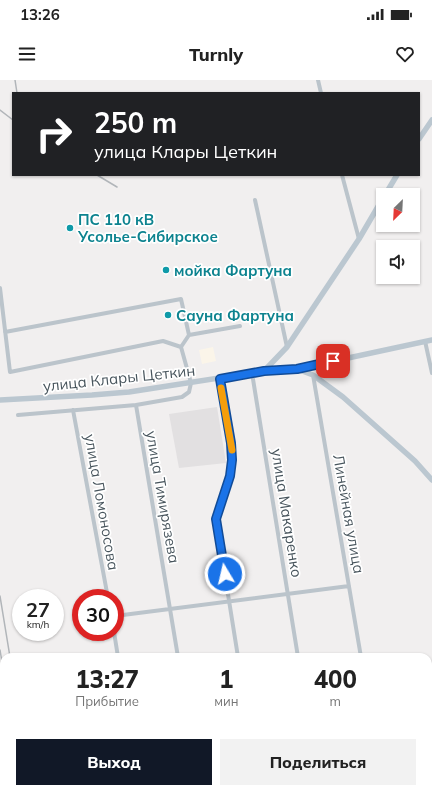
<!DOCTYPE html>
<html lang="ru">
<head>
<meta charset="utf-8">
<style>
  :root { --surface:#fff; --page:#f2f2f2; --text:#222; --muted:#767676; --accent:#111827 }
  body { margin:0; font-family:Mulish,sans-serif; background:var(--page); color:var(--text); height:100vh; display:flex; flex-direction:column; font-size:15px; white-space:nowrap }
  * { box-sizing:border-box; margin:0 }
  p { font-size:13px; color:var(--muted) }
  .icon { flex:none; width:22px; height:22px; fill:none; stroke:currentColor; stroke-width:2; stroke-linecap:round; stroke-linejoin:round }
  .map { position:relative; flex:1; overflow:hidden }
  .panel { position:absolute; left:0px; top:573px; width:432px; height:140px; display:flex; flex-direction:column; background:var(--surface); border-radius:12px 12px 0 0; box-shadow:0 1px 3px #0004 }
  .panel>* { flex:none }
  .guide { position:absolute; left:12px; top:12px; width:408px; height:84px; border-radius:0px; box-shadow:0 1px 3px #0004; background:#202124; color:#fff; overflow:hidden }
  .needle { width:26px; rotate:204deg }
  .controls { position:absolute; left:376px; top:108px; display:grid; gap:8px }
  .controls a { display:grid; place-items:center; width:44px; height:44px; border-radius:0px; background:var(--surface); box-shadow:0 1px 3px #0004; font-size:20px }
  .speed { position:absolute; left:12px; top:509px; display:flex; gap:8px; font-size:20px; font-weight:700; text-align:center }
  .speed>* { display:grid; place-content:center; width:52px; height:52px; border-radius:50%; background:var(--surface); box-shadow:0 1px 3px #0004; line-height:1 }
  .speed small { font-size:10px; font-weight:400 }
  .speed .limit { border:6px solid #d22; background:#fff; color:#111 }
  .pin { position:absolute; display:grid; place-items:center; width:34px; height:34px; color:#fff; margin:-17px; border-radius:8px; box-shadow:0 2px 6px #0006 }
  .me { position:absolute; width:44px; margin:-22px; rotate:351deg; stroke-linejoin:round; filter:drop-shadow(0 0 3px #0008) }
  .turn { display:flex; align-items:center; gap:14px; height:84px; padding:0 16px; font-size:18px }
  .turn .icon { width:52px; height:52px; stroke-width:2.5 }
  .turn b { display:block; font-size:28px; line-height:34px }
  .eta { display:flex; justify-content:space-evenly; align-items:center; height:68px; text-align:center }
  .eta b { font-size:24px; font-weight:800; line-height:28px }
  .cta { display:flex; gap:8px; margin-top:auto; padding:8px 16px }
  .cta a { flex:1; height:46px; border-radius:0px; background:var(--accent); color:#fff; font-size:16px; font-weight:800; line-height:46px; text-align:center }
  .cta a+a { background:var(--page); color:var(--text) }
  .status { display:flex; justify-content:space-between; align-items:center; height:28px; padding:0 20px; background:var(--surface); direction:ltr }
  .status svg { height:11px; fill:currentColor }
  header { display:flex; justify-content:space-between; align-items:center; height:52px; padding:0 16px; background:var(--surface); font-size:18px; font-weight:800 }
  .map>svg:first-child { display:block }
  .commercial { fill:#fbf5e9 }
  .education { fill:#e2e0e1 }
  .lines { fill:none; stroke-linecap:round; stroke-linejoin:round }
  .street { stroke:#bbc4cb; stroke-width:4 }
  .secondary { stroke:#bbc7d0; stroke-width:5.5 }
  .rail { stroke:#b1b5b9; stroke-width:1.5 }
  .route-casing { stroke:#114b97; stroke-width:10 }
  .route { stroke:#1a73e8; stroke-width:7 }
  .slow { stroke:#f59e0b; stroke-width:7 }
  .culture-dot { fill:#0f9aa8; stroke:#fff; stroke-width:1.5 }
  .labels { text-anchor:middle; dominant-baseline:central; stroke-width:3.5; stroke-linejoin:round; paint-order:stroke }
  .culture-label { font-size:15px; font-weight:bold; fill:#0d838f; stroke:#fff; text-anchor:start }
  .street-label { font-size:15px; fill:#47545c; stroke:#fff }
</style>
</head>
<body>
<div class="status"><b>13:26</b><svg viewBox="0 0 49 12"><path d="M0 12V9h3v3zM5 12V6h3v6zM10 12V3h3v9zM15 12V0h3v12zM26 1h20v11H26zM47 4h2v5h-2z"/></svg></div>
<header><svg class="icon" aria-label="menu" viewBox="0 0 24 24"><path d="M4 6h16M4 12h16M4 18h16"/></svg>Turnly<svg class="icon" aria-label="heart" viewBox="0 0 24 24"><path d="M12 20l-8-8c-3-5 5-10 8-4 3-6 11-1 8 4z"/></svg></header>
<div class="map">
<svg width="432" height="713" viewBox="0 0 432 713">
  <rect width="100%" height="100%" fill="#f1efef"/>
  <path class="commercial" d="M213,267L216,281L202,284L199,270Z"/>
  <path class="education" d="M217,327L226,383L179,388L169,334Z"/>
  <g class="lines">
    <path class="street" d="M318,0L321,13
      M342,95L359,159
      M255,120L287,267
      M0,208L10,292L163,261L181,267L189,255L240,246
      M5,252L181,219L189,255
      M425,261L432,293
      M252,293L298,577
      M313,295L361,577
      M220,299L231,363L232,380L230,396L216,439L238,577
      M73,330L108,518
      M18,335L136,325
      M115,536L349,506
      M114,552L118,577
      M178,577L136,325L182,317L189,312L191,303L181,267
      M428,696L432,695
      M140,709L141,713
      M200,709V713
      M260,709V713
      M319,709L320,713
      M360,713L385,709"/>
    <path class="secondary" d="M419,59L432,40
      M385,115L397,95
      M297,289L432,260
      M264,291L287,267L359,159L383,118
      M0,320L92,315L129,312L264,291L297,289L313,295L343,317L415,381L432,400"/>
    <path class="rail" d="M15,0L17,13
      M0,30L13,40
      M97,95L117,107
      M0,516L10,577
      M0,570L4,594
      M23,709L24,713
      M32,709L33,713"/>
  </g>
  <g class="lines">
    <defs>
      <path id="route" d="M225,494L216,439L230,396L232,380L231,363L220,299L264,291L297,289L333,281"/>
    </defs>
    <use href="#route" class="route-casing"/>
    <use href="#route" class="route"/>
    <path class="slow" d="M221,308L232,370"/>
  </g>
  <g class="culture-dot">
    <circle cx="70" cy="148" r="4"/>
    <circle cx="166" cy="190" r="4"/>
    <circle cx="168" cy="235" r="4"/>
  </g>
  <g class="labels">
    <g class="culture-label">
      <text x="78" y="139">ПС 110 кВ<tspan x="78" dy="17">Усолье-Сибирское</tspan></text>
      <text x="174" y="190">мойка Фартуна</text>
      <text x="176" y="235">Сауна Фартуна</text>
    </g>
    <g class="street-label">
      <text transform="translate(119 298) rotate(-6)">улица Клары Цеткин</text>
      <text transform="translate(163 417) rotate(80)">улица Тимирязева</text>
      <text transform="translate(102 422) rotate(80)">улица Ломоносова</text>
      <text transform="translate(287 433) rotate(81)">улица Макаренко</text>
      <text transform="translate(349 434) rotate(80)">Линейная улица</text>
    </g>
  </g>
</svg>
<div class="controls">
<a><svg class="needle" viewBox="-14 -14 28 28"><path d="M0-13l5 13h-10z" fill="#e53935"/><path d="M0 13l5-13h-10z" fill="#767676"/></svg></a>
<a><svg class="icon" aria-label="sound" viewBox="0 0 24 24"><path d="M4 9h4l5-4v14l-5-4H4zM17 9q2 3 0 6"/></svg></a>
</div>
<div class="speed"><div>27<small>km/h</small></div><div class="limit">30</div></div>
<div class="pin" style="left:333px;top:281px;background:#d93025"><svg class="icon" aria-label="arrive" viewBox="0 0 24 24"><path d="M6 21V4h12l-3 4 3 4H6"/></svg></div>
<svg class="me" style="left:225px;top:494px" viewBox="-20 -20 40 40"><circle r="17" fill="#1a73e8" stroke="#fff" stroke-width="3"/><path d="M0-11L8 9 0 5-8 9z" fill="#fff"/></svg>
<div class="guide">
<div class="turn"><svg class="icon" aria-label="right" viewBox="0 0 24 24"><path d="M7 20v-9h11M14 6l5 5-5 5"/></svg><div><b>250 m</b>улица Клары Цеткин</div></div>
</div>
<section class="panel">
<div class="eta">
<div><b>13:27</b><p>Прибытие</p></div>
<div><b>1</b><p>мин</p></div>
<div><b>400</b><p>m</p></div>
</div>
<div class="cta"><a>Выход</a><a>Поделиться</a></div>
</section>
</div>
</body>
</html>
